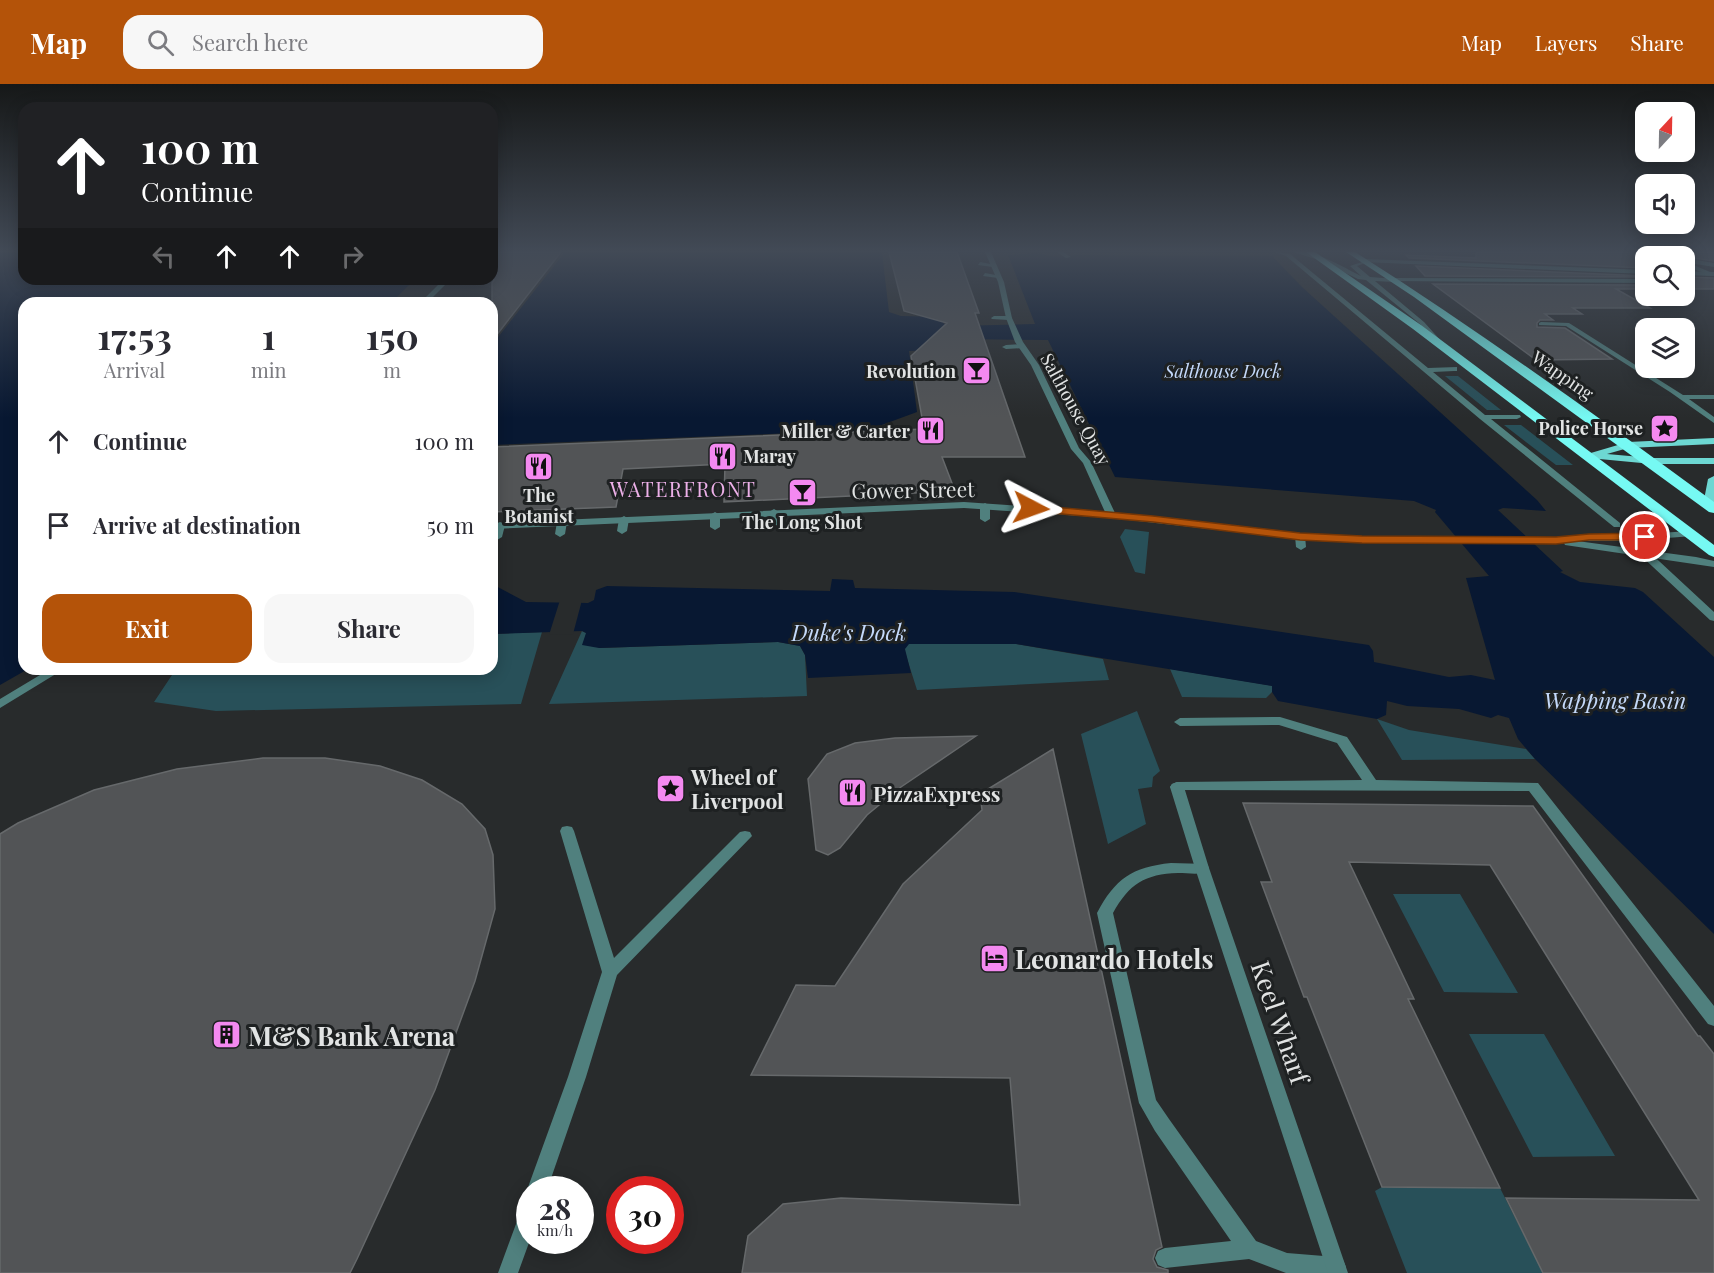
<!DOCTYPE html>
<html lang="en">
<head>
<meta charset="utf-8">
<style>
  :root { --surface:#fff; --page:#f7f7f7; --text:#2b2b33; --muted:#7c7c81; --accent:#b45309 }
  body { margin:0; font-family:"Playfair Display",serif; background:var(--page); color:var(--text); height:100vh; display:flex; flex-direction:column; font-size:22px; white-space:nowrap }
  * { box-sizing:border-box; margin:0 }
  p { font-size:20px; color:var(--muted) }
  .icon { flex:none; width:33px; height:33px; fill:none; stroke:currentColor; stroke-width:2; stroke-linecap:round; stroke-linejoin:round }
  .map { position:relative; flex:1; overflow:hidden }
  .drawer { position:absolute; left:18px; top:213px; width:480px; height:378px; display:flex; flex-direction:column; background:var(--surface); border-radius:18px; box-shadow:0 3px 15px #0003 }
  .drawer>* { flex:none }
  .banner { position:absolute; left:18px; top:18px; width:480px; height:183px; border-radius:18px; box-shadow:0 3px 15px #0003; background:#202124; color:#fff; overflow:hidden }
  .needle { width:39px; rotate:22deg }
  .buttons { position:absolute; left:1635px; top:18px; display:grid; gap:12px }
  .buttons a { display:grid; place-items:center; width:60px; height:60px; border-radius:12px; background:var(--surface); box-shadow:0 3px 15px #0003; font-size:30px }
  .speed { position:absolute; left:516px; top:1092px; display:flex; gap:12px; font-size:30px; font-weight:700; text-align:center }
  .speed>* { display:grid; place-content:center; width:78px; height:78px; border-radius:50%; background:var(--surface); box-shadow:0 3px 15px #0003; line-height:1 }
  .speed small { font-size:15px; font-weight:400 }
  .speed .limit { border:9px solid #d22; background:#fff; color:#111 }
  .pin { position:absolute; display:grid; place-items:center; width:51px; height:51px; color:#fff; margin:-26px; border:3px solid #fff; border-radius:50%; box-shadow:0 2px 6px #0007 }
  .me { position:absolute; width:66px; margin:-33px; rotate:94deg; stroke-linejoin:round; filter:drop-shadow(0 0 4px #0008) }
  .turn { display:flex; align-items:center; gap:21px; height:126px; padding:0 24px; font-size:27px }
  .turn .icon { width:78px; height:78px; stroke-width:2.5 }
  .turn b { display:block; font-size:42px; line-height:51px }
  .lanes { display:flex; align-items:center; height:57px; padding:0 24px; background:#0003; justify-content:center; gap:30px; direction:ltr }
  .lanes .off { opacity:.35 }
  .eta { display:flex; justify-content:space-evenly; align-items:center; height:102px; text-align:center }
  .eta b { font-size:36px; font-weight:700; line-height:42px }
  .primary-button { display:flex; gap:12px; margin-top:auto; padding:12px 24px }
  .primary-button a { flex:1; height:69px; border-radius:18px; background:var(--accent); color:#fff; font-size:24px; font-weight:700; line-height:69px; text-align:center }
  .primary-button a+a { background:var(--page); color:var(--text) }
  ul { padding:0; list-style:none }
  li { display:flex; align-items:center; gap:18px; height:84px; padding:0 24px }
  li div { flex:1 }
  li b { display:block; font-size:22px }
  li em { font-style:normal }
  header { display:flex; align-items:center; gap:36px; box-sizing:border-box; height:84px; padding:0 30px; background:var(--accent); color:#fff }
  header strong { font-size:28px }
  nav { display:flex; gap:33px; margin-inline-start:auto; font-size:21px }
  .search { width:420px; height:54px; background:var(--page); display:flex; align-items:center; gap:15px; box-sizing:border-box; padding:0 21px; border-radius:18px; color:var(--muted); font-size:22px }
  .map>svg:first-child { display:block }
  .green { fill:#285059 }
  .water { fill:#081832 }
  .pier { fill:#282b2c }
  .building { fill:#525456; stroke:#66696b; stroke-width:1.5 }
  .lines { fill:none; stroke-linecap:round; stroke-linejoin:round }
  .lane { fill:#50807e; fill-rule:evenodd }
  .street { fill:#50807e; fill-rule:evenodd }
  .primary { fill:#6dd7d2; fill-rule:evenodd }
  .highway { fill:#76f9f3; fill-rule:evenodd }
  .route { fill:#b45309; stroke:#753606; stroke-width:1.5 }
  .labels { text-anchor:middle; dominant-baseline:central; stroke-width:6; stroke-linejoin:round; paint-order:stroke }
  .far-poi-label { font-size:18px; font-weight:bold; fill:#e2e4e4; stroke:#1e2122; text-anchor:end }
  .far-water-label { font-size:18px; font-style:italic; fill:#c4d9fa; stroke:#1e2122 }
  .far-street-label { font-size:18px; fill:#e2e4e4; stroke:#1e2122 }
  .far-quarter-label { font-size:20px; letter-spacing:1.5px; fill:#ecb0e8; stroke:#1e2122 }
  .street-label { font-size:21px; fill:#e2e4e4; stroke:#1e2122 }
  .poi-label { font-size:21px; font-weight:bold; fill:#e2e4e4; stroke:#1e2122; text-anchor:start }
  .water-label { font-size:22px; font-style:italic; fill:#c4d9fa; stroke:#1e2122 }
  .near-poi-label { font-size:26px; font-weight:bold; fill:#e2e4e4; stroke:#1e2122; text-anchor:start }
  .near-street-label { font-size:26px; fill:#e2e4e4; stroke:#1e2122 }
</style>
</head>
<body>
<header>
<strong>Map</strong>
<div class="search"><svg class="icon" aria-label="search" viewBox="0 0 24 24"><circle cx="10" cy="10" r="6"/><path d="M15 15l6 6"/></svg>Search here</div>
<nav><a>Map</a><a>Layers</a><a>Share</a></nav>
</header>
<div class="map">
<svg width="1714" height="1189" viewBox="0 0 1714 1189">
  <rect width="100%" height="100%" fill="#282b2c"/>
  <path class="green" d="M1445,292H1458L1501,326H1487Z
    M1504,341H1521L1573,381H1556Z
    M1125,445L1149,448L1145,490L1135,488L1120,453Z
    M582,547L586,549L600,564L778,558L800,562L805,571L807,612L549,620Z
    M542,548L521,620L216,627L154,618L176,585H492V550Z
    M931,559L1016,560L1103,575L1109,596L917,606L904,565L908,560Z
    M1170,585L1273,602L1272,608L1266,614L1182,613Z
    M1137,627L1160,687L1153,693L1152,703L1138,705L1146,740L1108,760L1081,650Z
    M1377,635L1409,646L1526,665L1535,675L1402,676Z
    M1393,810H1460L1518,909L1444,908Z
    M1469,950H1544L1615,1072L1533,1073Z
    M1382,1103L1500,1104L1543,1189H1407L1375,1107Z"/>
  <path class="water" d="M0,168H24V195H415L391,219H24V585H28L0,601Z
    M565,168H877L882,169L889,228L901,232L940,233L944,240L954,242L1035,240L1008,171L1035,169L1058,173L1076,171L1272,172L1302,203L1537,416L1546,427L1503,424L1498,426L1563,487L1560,488L1580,498L1635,504L1643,508L1714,573V850L1535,675L1518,655L1509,634L1498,631L1491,634L1459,625L1407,622L1387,617L1386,631L1377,635L1278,617L1272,608V602L1016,560H909L905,565L911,589L808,594L805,571L800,562L778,558L599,564L582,561L586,549L582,547L492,550V500L526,518L588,519L594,516L596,506L607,502L830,507L832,495L853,496L855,504L1014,508L1369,561L1373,567L1374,578L1449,593L1471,591L1495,596L1466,494L1489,492L1435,428L1436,426L1414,417L1115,393L1048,256L960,255L957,265L909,267L917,328L868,346L492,361V261Z"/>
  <path class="pier" d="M560,516H582L573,550L549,551Z"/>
  <path class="building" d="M492,168H561L492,257V199L494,196L492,193Z
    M889,168H957L979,229H975L1025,373H942L955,407L724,418L725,380L623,385L616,423L492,428V363L924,345L911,272L947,239L904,227Z
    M1476,168H1662L1667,172H1646V184L1409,174L1406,171L1476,174Z
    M1675,168H1714V177L1680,172Z
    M1416,182L1646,192V193L1425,192Z
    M1684,193L1714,194V205H1684Z
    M1433,200L1646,201V205H1616L1650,224H1573L1582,230H1545L1553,236H1540L1537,239V243L1565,244L1612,275L1536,276Z
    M976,652L901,703L867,731L840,764L828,771L816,766L808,695L827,670L855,659L895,654Z
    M1053,665L1162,1163L1156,1166L1153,1175L1157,1183L1168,1186V1189H742L748,1152L783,1120L841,1114L1020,1121L1010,994L751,991L796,901L835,902L903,800L982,726L980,710Z
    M263,674H325L380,682L422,696L462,720L485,745L493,771L495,825L475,897L435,1006L357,1175L350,1189H0V750L18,739L94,706L177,685Z
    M1243,719L1533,722L1698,952H1700L1714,970V1189H1543L1506,1114L1699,1116L1490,781L1349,778L1414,915H1408L1500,1104L1382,1103L1307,913H1304L1261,798H1272Z"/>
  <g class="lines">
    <path class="lane" d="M1057,168H1063L1071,173L1066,174Z
      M1684,174L1714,179V183L1684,178Z
      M1366,175L1646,186V190L1364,178Z
      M980,178L996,181L993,183L978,181Z
      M1684,187L1714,188V192L1684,191Z
      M985,189L1001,192L998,194L983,192Z
      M1394,194L1646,195V199L1392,197Z
      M444,195H491L492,196L489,198H448L427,219H420Z
      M994,232H1009L1012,234L1009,236L992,235L991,234Z
      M1541,238L1569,239L1683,311H1714V315H1689L1714,333V339L1670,308L1566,242L1539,241V239Z
      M1021,260H1024V264L1006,265L1002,263L1006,261Z
      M985,419L990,422V435L985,438L980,435V422Z
      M774,425L779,428L780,439L775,442L770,439L769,428Z
      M715,428L720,431V443L715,446L710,443V431Z
      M624,432L629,435L627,447L622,450L617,447L619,435Z
      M562,435L567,438L565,450L560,453L555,450L557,438Z
      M500,438L505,441L502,453L497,456L493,455L492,453L495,441Z
      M1300,449L1305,452L1306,463L1301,466L1296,463L1295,452Z
      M1628,451L1632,452L1714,528V537L1710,536L1624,456L1623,454Z
      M1280,633L1347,653L1376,696L1538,699L1714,922V942L1708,940L1529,707L1172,706L1170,703L1172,700L1177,698L1362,696L1337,659L1279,641L1180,642L1174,638L1180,634Z
      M1171,779L1207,780L1209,784L1207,788C1198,791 1188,789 1178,789C1145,790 1129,800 1113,829L1156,1016L1169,1035L1256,1157L1287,1169L1336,1173L1343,1176L1346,1183L1344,1189H1286L1249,1175L1165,1184L1158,1181L1155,1174L1158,1167L1165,1164L1231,1157L1155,1047L1139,1019L1097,829C1115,795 1132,783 1171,779Z"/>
    <path class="street" d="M985,168H991L1004,198L1012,234L1023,258L1039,281L1079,364L1091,378L1115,429L1300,449L1363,453L1556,454L1589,450L1628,451L1690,447L1695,450L1693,452L1628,457H1577L1696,473L1714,477V483L1565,461L1564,459H1363L1300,455L1111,434L964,424L492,445V439L964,418L1105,428L1083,379L1071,365L1031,281L1015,258L1006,234L998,198Z
      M1275,168L1290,170L1428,284L1457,283V287H1454L1433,288L1485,331H1520L1521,333L1517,335H1491L1620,439V443H1614L1480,335L1286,172Z
      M1293,168C1316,166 1341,182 1361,192L1350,182L1368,176V178L1357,182L1370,193L1396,195L1394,198L1375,197L1424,238L1442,258L1436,259L1420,240L1366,196L1358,195L1319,176Z
      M1664,168H1671L1678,172H1671Z
      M1684,177L1710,188L1711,189L1706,190L1684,181Z
      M50,585H64L0,624V615Z
      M1177,698L1182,700L1184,703L1209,784L1348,1189H1328L1195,784L1170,703L1172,700Z
      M567,742L572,743L574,747L614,874L740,748L745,747L750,748L752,752L617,891L586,993L547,1106H530V1111L527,1106L568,993L602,888L560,747L562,743Z
      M530,1118V1156L518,1189H498L523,1121Z"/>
    <path class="primary" d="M1714,354V360L1628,364L1607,370L1652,374H1714V380H1652L1589,374L1584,371L1628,358Z
      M1714,392V422L1709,425L1703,421L1708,395Z"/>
    <path class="highway" d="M1306,168H1315L1421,241L1714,461V473L1709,471L1413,245Z
      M1346,168H1355C1478,246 1597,332 1714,418V429L1709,428L1414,213Z"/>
  </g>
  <linearGradient id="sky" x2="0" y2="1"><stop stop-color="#161818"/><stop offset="0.5" stop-color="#424a56"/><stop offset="1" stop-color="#424a56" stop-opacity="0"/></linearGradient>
  <rect width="1714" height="334" fill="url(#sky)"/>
  <path class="route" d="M1031,421L1153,432L1300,449L1362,452L1556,453L1589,450L1645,449L1651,453L1645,456H1589L1556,460L1362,459L1300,456L1153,438L1027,427L1025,424Z"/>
  <defs>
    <symbol id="bar-square" viewBox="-11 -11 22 22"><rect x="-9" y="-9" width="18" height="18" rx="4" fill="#f489f0" stroke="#1e2122"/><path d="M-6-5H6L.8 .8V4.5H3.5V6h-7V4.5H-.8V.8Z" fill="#111"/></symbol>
    <symbol id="sight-square" viewBox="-11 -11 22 22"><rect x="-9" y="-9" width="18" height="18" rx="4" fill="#f489f0" stroke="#1e2122"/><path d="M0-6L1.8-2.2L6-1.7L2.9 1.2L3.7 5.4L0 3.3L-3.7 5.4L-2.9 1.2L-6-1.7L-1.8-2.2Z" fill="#111"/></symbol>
    <symbol id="restaurant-square" viewBox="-11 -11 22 22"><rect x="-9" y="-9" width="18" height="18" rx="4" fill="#f489f0" stroke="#1e2122"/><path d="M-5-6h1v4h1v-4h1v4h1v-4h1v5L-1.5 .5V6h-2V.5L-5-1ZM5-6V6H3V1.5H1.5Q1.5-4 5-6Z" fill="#111"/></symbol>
    <symbol id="hotel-square" viewBox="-11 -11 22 22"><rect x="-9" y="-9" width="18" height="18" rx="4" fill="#f489f0" stroke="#1e2122"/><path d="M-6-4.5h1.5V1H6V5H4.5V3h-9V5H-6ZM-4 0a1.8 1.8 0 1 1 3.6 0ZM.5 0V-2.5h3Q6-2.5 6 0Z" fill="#111"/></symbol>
    <symbol id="building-square" viewBox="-11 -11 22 22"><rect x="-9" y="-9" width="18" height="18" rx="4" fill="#f489f0" stroke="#1e2122"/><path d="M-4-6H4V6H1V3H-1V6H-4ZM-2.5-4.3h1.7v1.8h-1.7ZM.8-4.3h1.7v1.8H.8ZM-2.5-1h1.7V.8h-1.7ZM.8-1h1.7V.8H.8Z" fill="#111"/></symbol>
  </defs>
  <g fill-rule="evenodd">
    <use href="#bar-square" x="960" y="270" width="33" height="33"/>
    <use href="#sight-square" x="1648" y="328" width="33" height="33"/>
    <use href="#restaurant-square" x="914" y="330" width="33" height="33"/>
    <use href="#restaurant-square" x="706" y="356" width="33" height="33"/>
    <use href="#restaurant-square" x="522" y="366" width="33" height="33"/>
    <use href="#bar-square" x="786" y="392" width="33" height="33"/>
    <use href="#sight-square" x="654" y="688" width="33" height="33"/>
    <use href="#restaurant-square" x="836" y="692" width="33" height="33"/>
    <use href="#hotel-square" x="978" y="858" width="33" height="33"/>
    <use href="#building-square" x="210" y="934" width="33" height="33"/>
  </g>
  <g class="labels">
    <g class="far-poi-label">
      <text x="956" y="287">Revolution</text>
      <text x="1643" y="344">Police Horse</text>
      <text x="910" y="347">Miller &amp; Carter</text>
      <text x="743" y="372" text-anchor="start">Maray</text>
      <text x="539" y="411" text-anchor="middle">The<tspan x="539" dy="21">Botanist</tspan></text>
      <text x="802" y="438" text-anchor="middle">The Long Shot</text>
    </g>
    <g class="far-water-label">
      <text x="1223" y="287">Salthouse Dock</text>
    </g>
    <g class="far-street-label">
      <text transform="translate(1563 291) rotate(35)">Wapping</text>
      <text transform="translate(1076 325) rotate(61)">Salthouse Quay</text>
    </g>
    <g class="far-quarter-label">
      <text x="683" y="404">WATERFRONT</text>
    </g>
    <g class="street-label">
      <text transform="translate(913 405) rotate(-1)">Gower Street</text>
    </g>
    <g class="poi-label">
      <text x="691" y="692">Wheel of<tspan x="691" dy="24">Liverpool</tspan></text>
      <text x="873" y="709">PizzaExpress</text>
    </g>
    <g class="water-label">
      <text x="849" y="548">Duke's Dock</text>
      <text x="1615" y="616">Wapping Basin</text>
    </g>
    <g class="near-poi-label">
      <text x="1015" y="874">Leonardo Hotels</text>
      <text x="248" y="951">M&amp;S Bank Arena</text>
    </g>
    <g class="near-street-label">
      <text transform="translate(1281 938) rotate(71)">Keel Wharf</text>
    </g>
  </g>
</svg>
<div class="buttons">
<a><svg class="needle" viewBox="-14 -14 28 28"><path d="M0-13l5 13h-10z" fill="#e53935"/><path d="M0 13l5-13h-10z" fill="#7c7c81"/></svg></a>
<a><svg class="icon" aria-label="sound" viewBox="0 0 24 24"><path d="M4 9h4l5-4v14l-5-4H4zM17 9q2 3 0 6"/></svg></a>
<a><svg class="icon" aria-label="search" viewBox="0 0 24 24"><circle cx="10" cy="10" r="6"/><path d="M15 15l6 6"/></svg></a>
<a><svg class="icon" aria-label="layers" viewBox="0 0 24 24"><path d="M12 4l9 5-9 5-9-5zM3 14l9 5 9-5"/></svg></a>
</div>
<div class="speed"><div>28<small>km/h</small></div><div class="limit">30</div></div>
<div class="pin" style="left:1645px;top:453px;background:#d93025"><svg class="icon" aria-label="arrive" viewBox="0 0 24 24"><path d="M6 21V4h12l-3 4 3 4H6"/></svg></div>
<svg class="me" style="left:1031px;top:424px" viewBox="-20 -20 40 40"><path d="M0-17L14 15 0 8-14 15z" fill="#b45309" stroke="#fff" stroke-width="4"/></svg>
<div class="banner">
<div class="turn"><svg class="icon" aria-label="ahead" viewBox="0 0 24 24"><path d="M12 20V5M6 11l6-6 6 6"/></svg><div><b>100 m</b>Continue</div></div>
<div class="lanes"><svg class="icon off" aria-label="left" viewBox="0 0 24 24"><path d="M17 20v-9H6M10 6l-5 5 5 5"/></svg><svg class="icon" aria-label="ahead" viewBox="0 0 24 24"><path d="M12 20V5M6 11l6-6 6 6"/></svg><svg class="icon" aria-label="ahead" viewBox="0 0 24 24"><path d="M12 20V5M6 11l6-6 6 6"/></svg><svg class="icon off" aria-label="right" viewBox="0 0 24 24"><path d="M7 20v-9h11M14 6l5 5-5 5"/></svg></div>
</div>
<section class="drawer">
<div class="eta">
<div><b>17:53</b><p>Arrival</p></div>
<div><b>1</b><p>min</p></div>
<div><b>150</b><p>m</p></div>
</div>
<ul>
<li><svg class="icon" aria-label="ahead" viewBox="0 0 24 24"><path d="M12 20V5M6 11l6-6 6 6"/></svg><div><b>Continue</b></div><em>100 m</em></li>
<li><svg class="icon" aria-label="arrive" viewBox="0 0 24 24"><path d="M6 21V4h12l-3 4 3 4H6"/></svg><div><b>Arrive at destination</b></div><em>50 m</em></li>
</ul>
<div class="primary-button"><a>Exit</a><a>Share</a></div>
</section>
</div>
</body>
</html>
